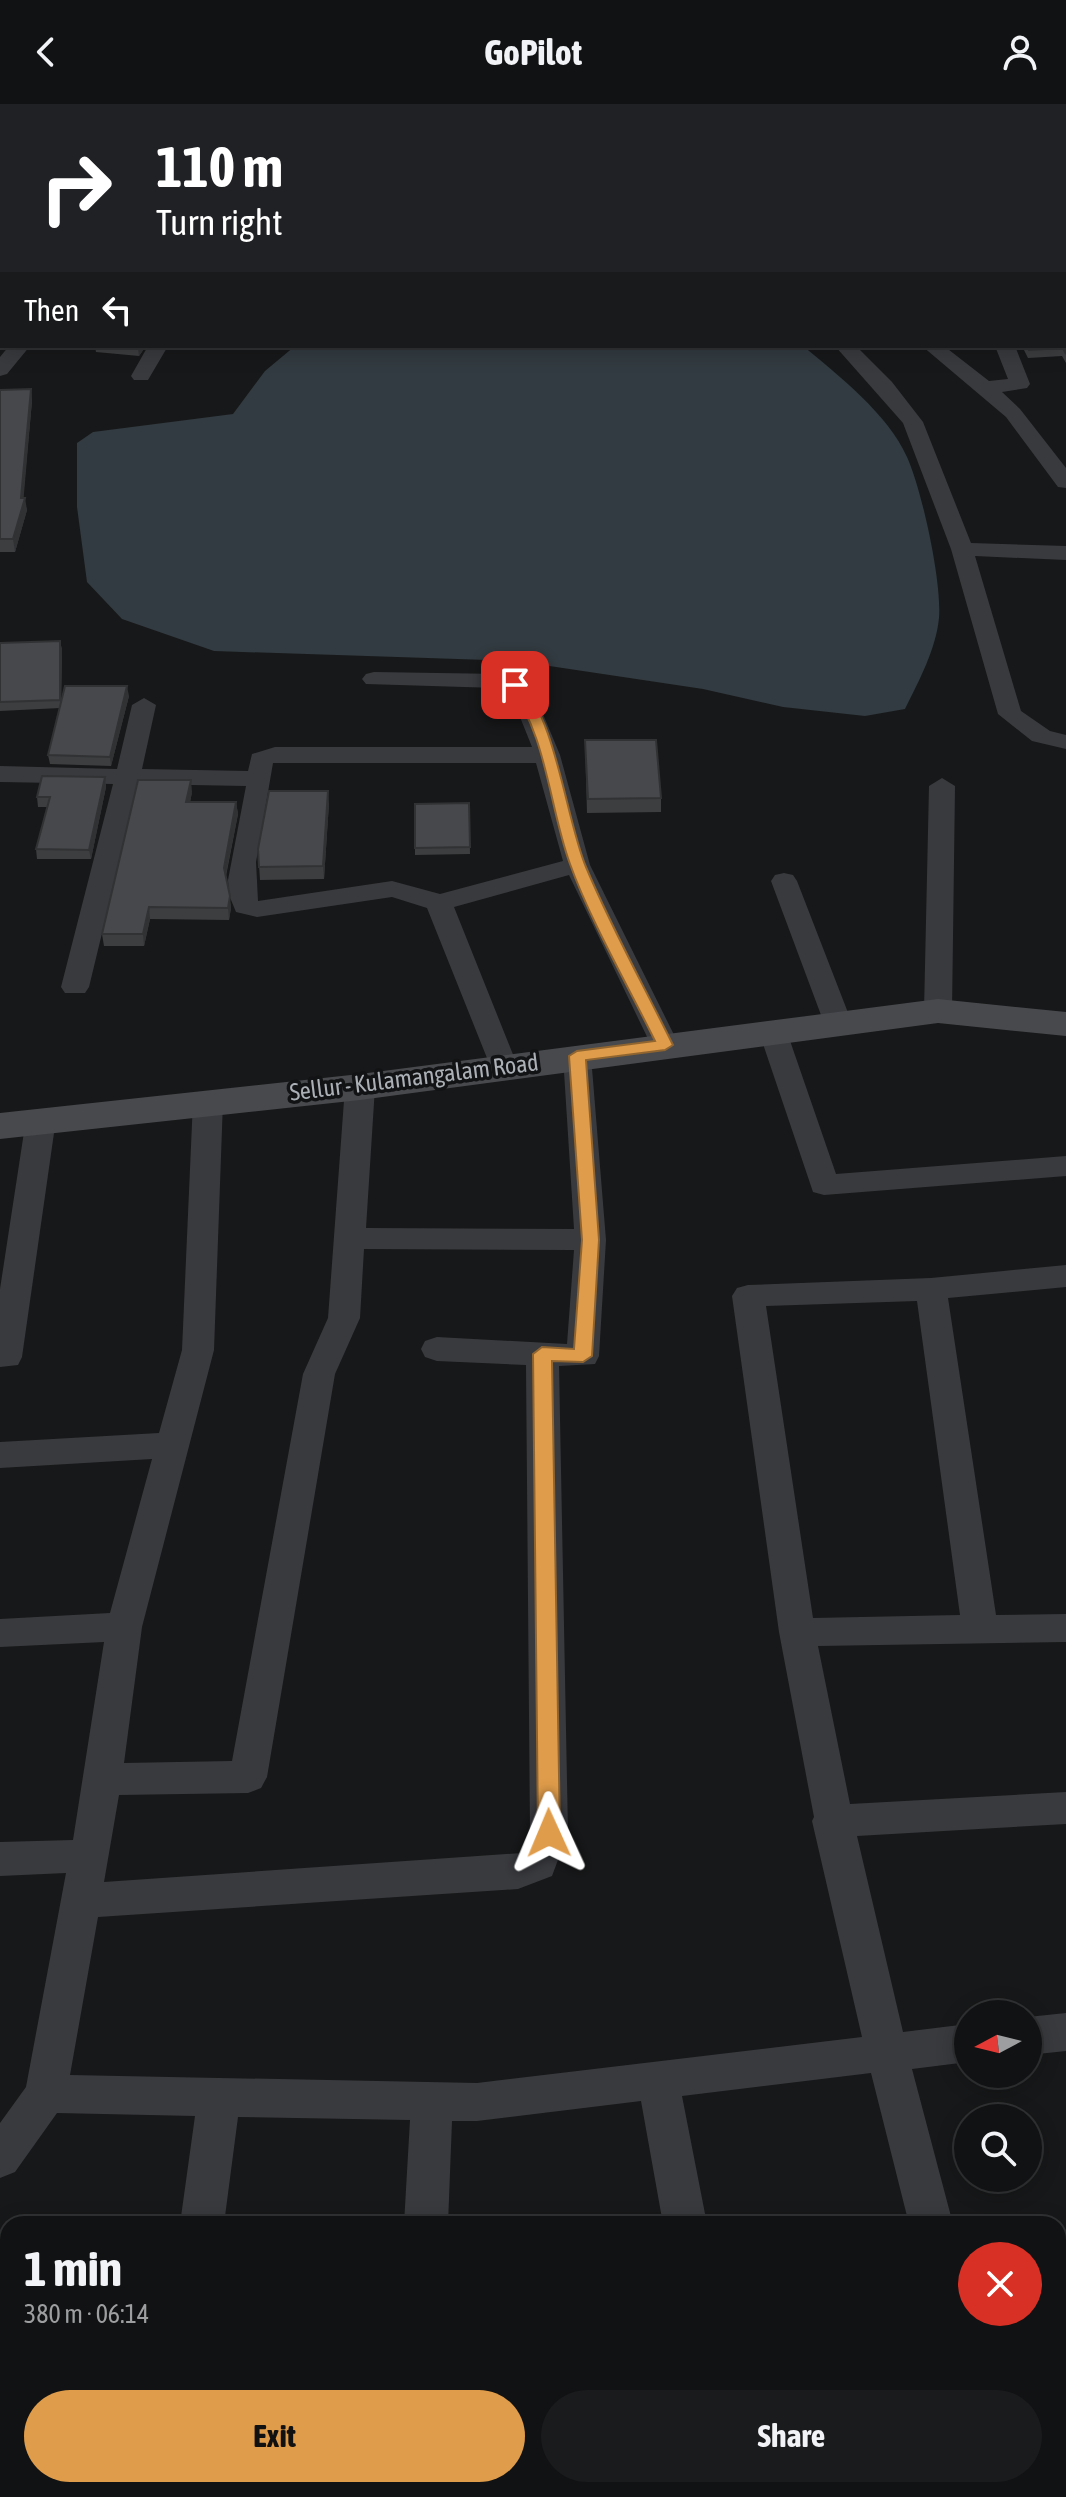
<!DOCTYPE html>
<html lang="en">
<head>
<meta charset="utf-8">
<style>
  :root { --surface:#111213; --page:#1a1b1c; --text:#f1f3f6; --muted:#9c9ea0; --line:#303233; --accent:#df9c4a }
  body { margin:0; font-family:"Asap Condensed",sans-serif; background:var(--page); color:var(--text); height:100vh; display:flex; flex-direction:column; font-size:30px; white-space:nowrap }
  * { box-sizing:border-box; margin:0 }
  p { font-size:26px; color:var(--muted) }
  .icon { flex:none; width:44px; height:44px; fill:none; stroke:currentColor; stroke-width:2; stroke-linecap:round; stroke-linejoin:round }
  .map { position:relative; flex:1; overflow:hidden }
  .panel { position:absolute; left:0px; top:2112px; width:1066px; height:282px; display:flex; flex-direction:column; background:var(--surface); border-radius:24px 24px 0 0; box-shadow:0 4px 20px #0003,0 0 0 2px var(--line) }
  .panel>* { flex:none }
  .hud { position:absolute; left:0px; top:0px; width:1066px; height:244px; box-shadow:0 4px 20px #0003,0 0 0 2px var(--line); background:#202124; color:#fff; overflow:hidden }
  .needle { width:52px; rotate:263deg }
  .fabs { position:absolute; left:954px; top:1896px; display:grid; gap:16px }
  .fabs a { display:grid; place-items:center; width:88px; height:88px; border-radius:50%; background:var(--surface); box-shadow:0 4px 20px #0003,0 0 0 2px var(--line); font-size:40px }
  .pin { position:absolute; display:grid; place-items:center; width:68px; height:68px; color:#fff; margin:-34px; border-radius:16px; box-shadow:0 4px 12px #0006 }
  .me { position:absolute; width:88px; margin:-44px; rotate:359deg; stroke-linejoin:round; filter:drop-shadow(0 0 6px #0008) }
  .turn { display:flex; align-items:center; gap:28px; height:168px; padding:0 24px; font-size:36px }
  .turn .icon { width:104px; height:104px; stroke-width:2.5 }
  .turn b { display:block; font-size:56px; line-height:68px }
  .then { display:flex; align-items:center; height:76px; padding:0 24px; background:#0003; gap:16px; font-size:30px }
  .round { display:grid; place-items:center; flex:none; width:84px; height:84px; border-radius:42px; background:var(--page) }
  .headline { display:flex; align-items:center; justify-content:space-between; height:136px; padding:0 24px }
  h1 { font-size:48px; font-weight:700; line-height:60px }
  .action { display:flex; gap:16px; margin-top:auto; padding:16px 24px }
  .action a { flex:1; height:92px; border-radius:48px; background:var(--accent); color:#111; font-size:32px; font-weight:700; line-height:92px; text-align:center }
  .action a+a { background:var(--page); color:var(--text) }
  header { display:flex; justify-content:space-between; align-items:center; height:104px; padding:0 24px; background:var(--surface); font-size:36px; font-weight:700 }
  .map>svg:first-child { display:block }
  .water { fill:#323b41 }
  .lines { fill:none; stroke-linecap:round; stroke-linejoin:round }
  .street { fill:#393a3e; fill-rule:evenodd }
  .secondary { fill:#47494d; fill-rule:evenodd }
  .wall { fill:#3c3e40 }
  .shaded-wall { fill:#313234 }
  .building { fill:#46484b; stroke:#313234; stroke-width:2 }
  .route { fill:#df9c4a; stroke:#916530; stroke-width:2 }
  .labels { text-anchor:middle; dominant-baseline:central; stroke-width:7; stroke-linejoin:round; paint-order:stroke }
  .street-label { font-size:24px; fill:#abb0b7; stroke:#121314 }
</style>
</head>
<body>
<header><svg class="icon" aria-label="back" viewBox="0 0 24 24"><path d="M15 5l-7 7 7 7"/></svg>GoPilot<svg class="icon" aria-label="person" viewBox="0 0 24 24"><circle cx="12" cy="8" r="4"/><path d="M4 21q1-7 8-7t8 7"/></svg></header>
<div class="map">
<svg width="1066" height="2393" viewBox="0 0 1066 2393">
  <rect width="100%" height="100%" fill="#171819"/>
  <path class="water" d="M295,242H803C838,271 888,310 907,353C922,386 942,478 939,514C936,545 919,577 905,605L865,612L783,603L703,585L516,557L214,547L122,515L87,478L77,403V339L93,328L233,310L265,267Z"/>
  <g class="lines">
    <path class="street" d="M396,0H412V2H396Z
      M668,0H684L685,2H669Z
      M790,0H806L807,2H791Z
      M916,0H1066V6L1064,2Z
      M1064,37H1066V47H1064Z
      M0,66H2V76H0Z
      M1064,74H1066V87H1064Z
      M0,141L2,142V154L0,153Z
      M1064,147H1066V159H1064Z
      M0,190H2V202H0Z
      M9,242H30L7,270L0,272V253Z
      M148,242H168L148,276H134L131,272Z
      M835,242H856L892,278L923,318L971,439L1066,442V456L975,452L1021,607L1050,627L1066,631V645L1032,637L998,610L951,445L903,319Z
      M922,242H944L989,277L1008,275L995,242H1015L1030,280L1027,284L1002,288L1020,305L1066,364V384L1058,383L1006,313Z
      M374,568L502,570L532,584L560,651L590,761L679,941L675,947H655L651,941L569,771L454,803L518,963L513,969H493L427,804L392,793L257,813L236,808L229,791L228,776L246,682L138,680L89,883L85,889H65L61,883L113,680L0,678V662L117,665L132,601L144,594L156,601L142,665L248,667L252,650L275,643H532L512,593L497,584L366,580L362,575L366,570ZM273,659H536L563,757L440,790L392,777L258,797L256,758Z
      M942,674L955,682L952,907L948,913H928L924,907L929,682Z
      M784,769L793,771L797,777L852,919L848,925H828L824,919L771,777L775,771Z
      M773,919L783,922L787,928L836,1070L1066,1052V1072L824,1091L813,1088L759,928L763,922Z
      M577,943L587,946L591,952L606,1136L599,1252L595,1260L559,1262L568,1729L552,1772L518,1785L98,1813L70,1971L477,1979L862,1933L812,1717L814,1713L779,1528L732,1192L737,1184L748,1181L931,1174L1066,1161V1183L948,1194L996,1511L1066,1510V1538L818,1542L850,1700L1066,1688V1720L857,1732L903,1928L968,1920V1958L912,1965L953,2120H909L871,1969L682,1992L707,2120H663L641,1997L477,2017H452L448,2120H404L410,2016L238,2013L224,2120H180L195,2012L57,2009L15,2068L0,2074V2019L26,1983L66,1769L0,1772V1738L73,1736L104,1538L0,1543V1515L110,1509L152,1355L0,1364V1338L159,1329L182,1246L193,997L198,990H218L223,997L214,1246L142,1523L124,1659L232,1657L303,1270L328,1214L345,983L350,976H370L375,983L366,1124L574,1125L563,952L567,946ZM364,1145L574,1146L567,1240L437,1233L425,1237L421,1245L425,1253L437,1257L526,1261L530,1729L522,1749L104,1778L119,1691L248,1689L261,1684L267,1673L335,1270L360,1214ZM917,1197L960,1511L813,1514L766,1202Z
      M41,1005L51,1008L56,1015L22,1253L18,1261L0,1263V1185L26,1015L31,1008Z
      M1066,1909V1947L1028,1951V1913Z
      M1066,2195V2239L1058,2242V2198Z
      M164,2386H212V2393H164Z
      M388,2386H436V2393H388Z
      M606,2386H693V2393H603Z
      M938,2386H986L987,2393H939Z"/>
    <path class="secondary" d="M938,895L1066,908V932L938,919L360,996L0,1035V1009L360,970Z"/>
  </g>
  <path class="wall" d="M555,0H592L591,2H555Z
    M1066,199V259L1062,252L1028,254L1022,242H1064Z
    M95,242H146L139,252L96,248Z
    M31,285L32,297L23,394L27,406L15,448H0V286Z
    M60,537L62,546L61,600L129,592L111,662L50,660L48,651L60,604L0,607V539Z
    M585,636L661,694V708L587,709Z
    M105,673L106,683L91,755H37L36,745L47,703H38L37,693Z
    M192,688L190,698H236L238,710L226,772L231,804L229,816L150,815L144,842H104L102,830Z
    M329,699L324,775L260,776L258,745Z
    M469,699L470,750L415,751V700Z
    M1066,2257V2334L1058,2335V2258Z"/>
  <path class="shaded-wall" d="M141,242H146L139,252L138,245Z
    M31,285L32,297L23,401L25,394L27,406L15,448L13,435L21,394Z
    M60,537L62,546L61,604L60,596Z
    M127,582L129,592L111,662L110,653Z
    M105,673L106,683L91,755L89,746Z
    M191,676L192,688L188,710L186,698Z
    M328,687L329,699L324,775L323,762Z
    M236,698L238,710L225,775L224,764Z
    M230,792L231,804L229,816L228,804Z
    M149,803L150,815L144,842L143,830Z"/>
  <path class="building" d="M36,0H145L144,2H35Z
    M1064,93H1066V135H1064Z
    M0,98H2V132H0Z
    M1064,197L1066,199V250L1063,244L1029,246L1027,242H1064Z
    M95,242H141L138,245Z
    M31,285L21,394H25L13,435H0V286Z
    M60,537V596L0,598V539Z
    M65,582H127L110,653L48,651Z
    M585,636H656L661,694L588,695Z
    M42,672L105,673L89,746L36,745L50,693H37Z
    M138,676H191L186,698H236L224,764L230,792L228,804L149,803L143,830H102Z
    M269,687H328L323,762L259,763L258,745Z
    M469,699L470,743L415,744V700Z
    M1066,2257V2322L1058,2323V2258Z"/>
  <path class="route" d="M510,578H519C556,613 566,715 586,763C611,823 644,882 673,941L665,946L586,956L599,1136L592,1252L583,1258L552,1257L560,1729L556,1736H541L538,1729L533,1250L542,1243L574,1245L582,1136L569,952L577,947L655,937C628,882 590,816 570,760C549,703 547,629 508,581Z"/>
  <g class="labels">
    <g class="street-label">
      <text transform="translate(414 973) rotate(-7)">Sellur - Kulamangalam Road</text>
    </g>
  </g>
</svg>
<div class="fabs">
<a><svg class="needle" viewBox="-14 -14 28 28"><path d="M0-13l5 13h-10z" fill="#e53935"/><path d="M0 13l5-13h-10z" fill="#9c9ea0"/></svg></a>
<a><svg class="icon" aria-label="search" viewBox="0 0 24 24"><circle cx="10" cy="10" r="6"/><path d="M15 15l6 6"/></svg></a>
</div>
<div class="pin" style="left:515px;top:581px;background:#d93025"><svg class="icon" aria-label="arrive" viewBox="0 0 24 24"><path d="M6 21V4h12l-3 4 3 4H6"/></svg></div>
<svg class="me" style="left:549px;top:1729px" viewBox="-20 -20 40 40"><path d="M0-17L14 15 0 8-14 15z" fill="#df9c4a" stroke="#fff" stroke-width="4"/></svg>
<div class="hud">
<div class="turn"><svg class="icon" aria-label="right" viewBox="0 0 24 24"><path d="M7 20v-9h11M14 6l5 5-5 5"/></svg><div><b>110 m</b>Turn right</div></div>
<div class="then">Then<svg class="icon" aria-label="left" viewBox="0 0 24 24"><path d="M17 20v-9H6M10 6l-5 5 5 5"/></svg></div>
</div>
<section class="panel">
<div class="headline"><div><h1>1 min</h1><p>380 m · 06:14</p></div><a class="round" style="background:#d93025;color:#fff"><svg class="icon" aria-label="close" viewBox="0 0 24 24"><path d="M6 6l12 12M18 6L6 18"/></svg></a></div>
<div class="action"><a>Exit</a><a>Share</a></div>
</section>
</div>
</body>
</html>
